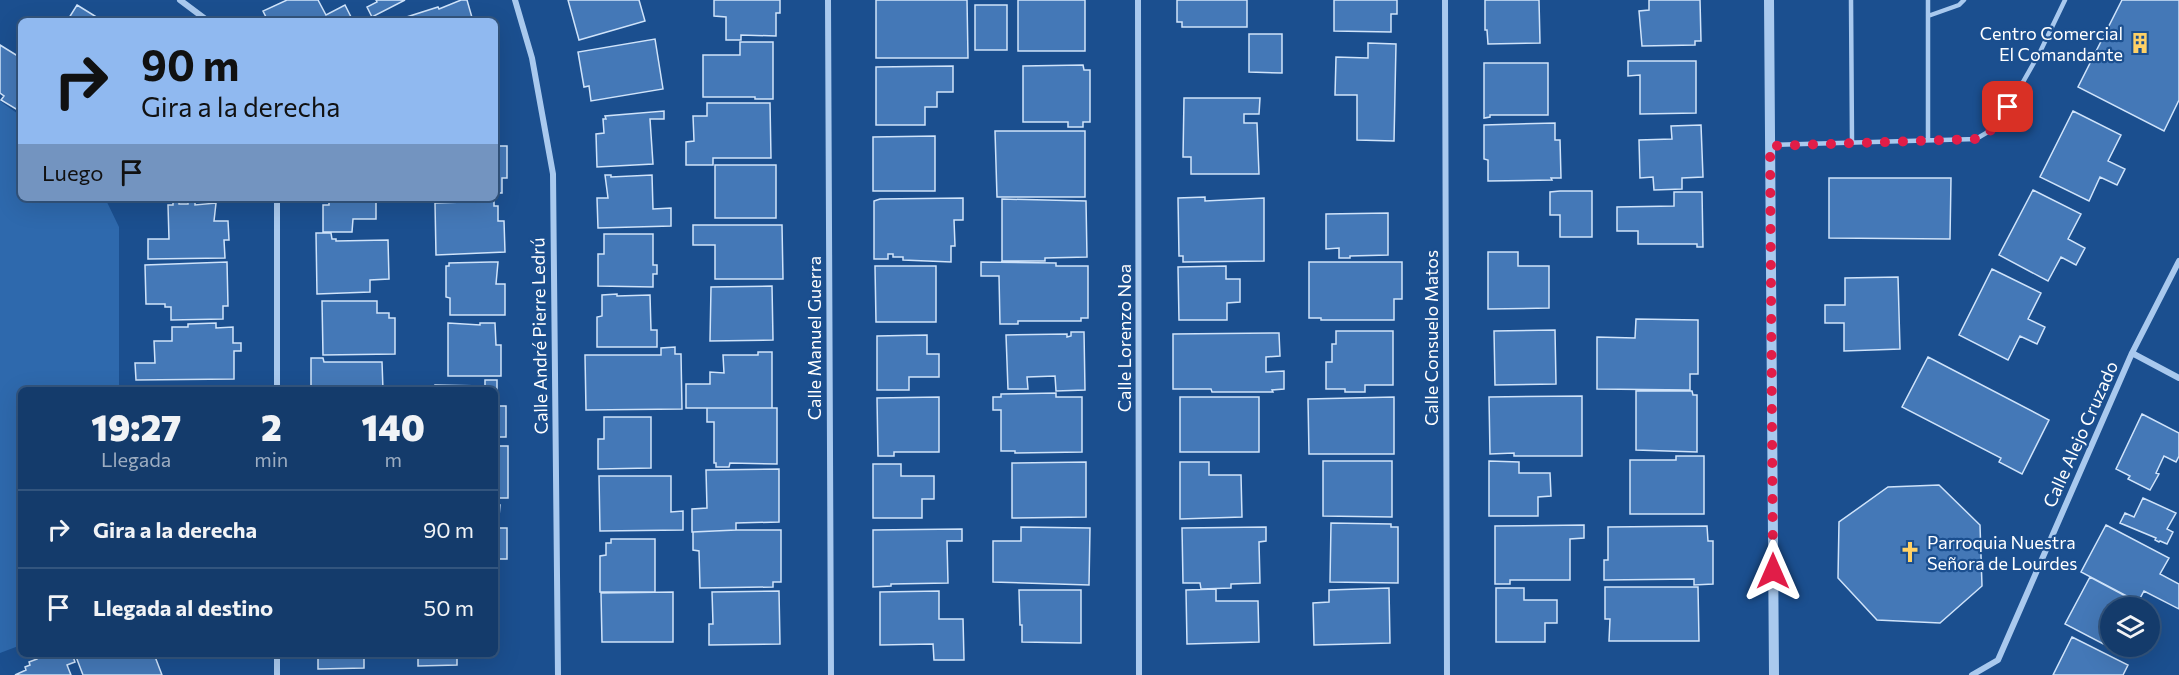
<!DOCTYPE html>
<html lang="es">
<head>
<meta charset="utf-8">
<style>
  :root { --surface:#143b6b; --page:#214673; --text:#f1f3f6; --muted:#9dadc1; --line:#33557e }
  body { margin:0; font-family:Commissioner,sans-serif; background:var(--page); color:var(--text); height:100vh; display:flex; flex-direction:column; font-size:22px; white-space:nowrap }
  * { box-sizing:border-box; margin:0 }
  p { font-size:20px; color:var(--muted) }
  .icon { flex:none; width:33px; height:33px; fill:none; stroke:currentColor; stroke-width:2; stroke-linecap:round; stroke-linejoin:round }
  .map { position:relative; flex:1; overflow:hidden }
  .details { position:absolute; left:18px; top:387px; width:480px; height:270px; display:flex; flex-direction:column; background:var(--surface); border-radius:9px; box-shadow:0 6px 24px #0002,0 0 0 2px var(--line) }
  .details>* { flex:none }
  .hud { position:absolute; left:18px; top:18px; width:480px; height:183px; border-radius:9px; box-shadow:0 6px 24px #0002,0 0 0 2px var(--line); background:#90b9f0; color:#111; overflow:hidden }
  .buttons { position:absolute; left:2100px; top:597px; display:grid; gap:12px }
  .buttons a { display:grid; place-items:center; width:60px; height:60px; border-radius:50%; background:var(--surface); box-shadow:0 6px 24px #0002,0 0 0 2px var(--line); font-size:30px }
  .pin { position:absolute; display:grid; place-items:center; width:51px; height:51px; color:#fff; margin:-26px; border-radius:12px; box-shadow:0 3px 9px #0006 }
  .me { position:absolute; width:66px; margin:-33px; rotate:0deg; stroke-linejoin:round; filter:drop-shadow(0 0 4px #0008) }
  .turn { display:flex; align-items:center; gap:21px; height:126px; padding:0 24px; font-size:27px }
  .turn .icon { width:78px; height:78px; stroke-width:2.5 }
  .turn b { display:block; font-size:42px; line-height:51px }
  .then { display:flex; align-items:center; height:57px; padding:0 24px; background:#0003; gap:12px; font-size:22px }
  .eta { display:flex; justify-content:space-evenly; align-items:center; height:102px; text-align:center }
  .eta b { font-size:36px; font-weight:800; line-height:42px }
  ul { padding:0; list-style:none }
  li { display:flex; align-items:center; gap:18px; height:78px; padding:0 24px; border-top:2px solid var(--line) }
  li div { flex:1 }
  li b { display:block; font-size:22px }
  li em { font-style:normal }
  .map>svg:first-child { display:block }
  .green { fill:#2e69ad }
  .building { fill:#4478b7; stroke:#cfe3fa; stroke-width:1.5 }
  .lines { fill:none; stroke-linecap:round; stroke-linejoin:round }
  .service { stroke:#a9c9ee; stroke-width:4.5 }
  .minor { stroke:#a9c9ee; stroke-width:6 }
  .tertiary { stroke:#a9c9ee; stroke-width:10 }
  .route { stroke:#e11d48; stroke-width:10; stroke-dasharray:0 18 }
  .labels { text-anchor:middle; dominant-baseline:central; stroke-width:4.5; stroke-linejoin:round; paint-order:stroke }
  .poi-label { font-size:18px; fill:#fff; stroke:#1b4f8f; text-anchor:end }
  .street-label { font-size:18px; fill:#fff; stroke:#1b4f8f }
</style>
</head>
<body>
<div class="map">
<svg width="2179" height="675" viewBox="0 0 2179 675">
  <rect width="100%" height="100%" fill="#1b4f8f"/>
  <path class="green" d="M0,101L21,116V198H105L119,227V390H21V645L0,653Z"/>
  <path class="building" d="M287,0H318L326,15L345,5L352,19L348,21H268L263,11Z
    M376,0H405L372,17L367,7L377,2Z
    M461,0H467L473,21H394L438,7L439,9Z
    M568,0H639L645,21L579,40Z
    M714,0H780V13H776V36L741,35V40H726V17L714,16Z
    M876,0H967L968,58H876Z
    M1018,0H1085V51H1018Z
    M1177,0H1247V27H1182V22H1177Z
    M1334,0H1397V14H1391V32L1334,31Z
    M1485,0H1539L1540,43L1488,44L1487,30H1485Z
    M1649,0H1700L1701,41H1695V45L1642,46L1639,11L1649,10Z
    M2122,0H2179V100L2164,131L2078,87Z
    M77,5L103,21H67Z
    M975,5H1007V50H975Z
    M1249,34H1282V73L1249,72Z
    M655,39L663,89L591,101L589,86L584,87L578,52Z
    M740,42H773V99H755V97H703V55H740Z
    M1368,43L1396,44L1394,141L1357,140V95H1335L1336,57L1368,58Z
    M0,45L21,58V100L16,109L1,100L4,96L0,93Z
    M1628,61H1696V113L1640,114V75L1628,76Z
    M1484,63H1548V115H1490V117L1484,118Z
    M1083,65L1084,70H1090V122H1083V127H1068V122H1023V66Z
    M953,66V92H937V107H925V125H876V67Z
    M1184,98H1260L1259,114H1244V123H1257L1259,174H1191V157H1183Z
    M707,103H770L771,158H713V165H686V142L694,141L693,116H707Z
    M664,111V119H650L653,164L597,167L596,134L604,133L603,119H606L605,116Z
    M2073,111L2121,135L2108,161L2125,169L2117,185L2100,177L2089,201L2040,177Z
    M1555,123V140H1560L1561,178H1551L1552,180L1488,181V160L1484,159V125Z
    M1701,125L1703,177L1682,178V189L1654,190L1653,177L1640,178L1639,140L1672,139L1671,126Z
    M995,131H1085V197H997Z
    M935,136V191H873V137Z
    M495,140V146H507V178H502V193H495Z
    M715,165H776V218H715Z
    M605,175H611V177L652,175L653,209L671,208V226L598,228L597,198H608Z
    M1829,178H1951L1950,239L1829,238Z
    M2033,190L2081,214L2068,239L2085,248L2076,265L2061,257L2048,281L1999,255Z
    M1560,191H1592V237H1560V215H1550V192Z
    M1674,192H1702L1703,247H1697V244H1638V231H1617V207L1674,206Z
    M1205,197V201L1264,198V261L1183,262V256H1179L1178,198Z
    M329,198H376V219H353L352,232H323V205H329Z
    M963,198V220H954L955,246H951V262L903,260V257H893V254H888V259H874V201L880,199Z
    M195,199V205L216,203L214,221H228L229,240H224L225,258L148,259V239H169L168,205H173V201L179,200V204H188V200Z
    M1002,199L1086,201L1087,257L1045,258V261H1002Z
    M494,201V206H498V221H504L505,252L436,255L435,203Z
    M1388,213V255L1350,256V258H1339V248L1326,249V214Z
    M693,225H782L783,279H715V245H693Z
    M316,233H331L332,239H336V241L388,240L389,279L370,280V292L317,294Z
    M604,234H653V265H657V274H653V287L598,286V254H604Z
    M1488,252H1518V266H1549V308L1488,309Z
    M227,262L228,306H223V319L171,320V307H165V304H146L145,265Z
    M491,262H498L496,284H505V315H450V298L446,297V266H449V263Z
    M981,262L1056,263V266H1088V318H1081V321H1018V324H1000L999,276H981Z
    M1309,262H1402V299H1394V320H1321V318H1309Z
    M875,266H936V322H876Z
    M1226,266V279H1240V302L1227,303V320H1179L1178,267Z
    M1992,269L2041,293L2028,319L2045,327L2037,344L2020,336L2008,360L1959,335Z
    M1898,277L1900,349L1844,351V323H1825V305H1845V278Z
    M772,286L773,340L710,341L711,287Z
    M617,294V296L650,295L651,330H657V347H597V317L602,316V295Z
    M322,301H377V313H389V318H395V354L323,355Z
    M1636,319L1698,320V374H1690V390L1597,389V337L1635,338Z
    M216,323V328L233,327V343H241V351H234V379L136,380L135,363H155L154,341H172V327H188V324Z
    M448,323L480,325V323H495L496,345H501V376H448Z
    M1555,330L1556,384L1495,385L1494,331Z
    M1336,331H1393V385H1365V392H1345V389H1326V362H1332V344H1336Z
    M1071,332H1084L1085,390L1056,391L1055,376L1027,377L1028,389H1008L1006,335L1067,334V337L1071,336Z
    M1279,333L1280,356L1266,357V372L1284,371V389L1272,390L1273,392H1212L1211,389H1173V334Z
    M927,335V354H939V377H909V390H877V336Z
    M675,347V354H681L682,409L586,410L585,355H661V348Z
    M758,352H772V408H686V384H710V372L724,373L723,355H758Z
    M1928,357L2049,420L2022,474L1999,462L2001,458L1902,407Z
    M311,358H323L324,362H382L383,390H311Z
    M485,380H497V403H495V390H435V385L485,386Z
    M1636,391H1692L1693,395H1697V452L1636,450Z
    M1056,393V397H1082V452L1015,453V451H1001V410H993V397H1001V394Z
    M1582,396V456H1514V453L1490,454L1489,397Z
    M939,397V452H894V456H878L877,398Z
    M1180,397H1259V452H1180Z
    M1394,397V454H1309L1308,399Z
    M495,406H506V437H495Z
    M707,408H777V464L730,463L729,467H716V463H714V422H707Z
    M2142,414L2179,433V456L2176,462L2164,456L2156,473L2159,474L2150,490L2128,479L2130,476L2116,469Z
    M604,417H651V468L598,469V439H604Z
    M495,446H508V498H495Z
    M1676,456H1704V514H1630V460H1676Z
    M1323,461H1392V517L1323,516Z
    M1489,461L1519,462V473H1550L1551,496L1538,497V516H1489Z
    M1086,462V517L1012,518V463Z
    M1180,462H1209V475H1241L1242,517L1180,519Z
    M873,464H901V476H934V499H922V518H873Z
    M779,469V522L736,523V530L692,532V509L707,508L706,470Z
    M599,476H671V512L683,511V530L600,531Z
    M1939,485L1980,525L1982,586L1940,623L1877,620L1838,578L1839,522L1888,487Z
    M2143,498L2176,513L2167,529L2173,532L2167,544L2160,541L2159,542L2155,540L2156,538L2120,523L2125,513L2134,517Z
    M495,505H500L498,528H507V559H495Z
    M1331,523L1391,524V527H1398V583L1330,582Z
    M1584,525V538L1570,539V580H1510V584H1495V526Z
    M2106,525L2169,558L2160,574L2179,584V609L2144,591L2138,602L2081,572Z
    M1707,526L1708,541H1713V584L1694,585V579L1604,580V560H1608V527Z
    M1021,527L1090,528L1089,585L993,582V541H1021Z
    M1266,527V541L1259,542L1260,583L1231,584V588L1201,589L1200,583H1183L1182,528Z
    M962,529V541H947L948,583L891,584V586L873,587V530Z
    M736,530H781V582H773V587L700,588L699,551L693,550V532Z
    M611,539H655V592H600V556L606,555V543H611Z
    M2090,577L2148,608H2110V646H2115L2113,649L2065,624Z
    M1605,587H1698L1699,641H1609L1610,619H1605Z
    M1389,588L1390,643L1314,645L1313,603L1329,602V590Z
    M1496,588H1524V600H1557V623H1545V642H1496Z
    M1216,589V601H1258L1259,642L1187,644L1186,590Z
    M1019,590H1081V643L1022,642V625H1020Z
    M779,591L780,644L709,645V624H713L712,592Z
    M939,591V619H963L964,660H934L933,644L880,645V592Z
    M673,592V642H602L601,593Z
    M2072,637L2128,665L2123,675H2053Z
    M35,654H72L75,662L67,665L71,675H15L26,670L25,667L30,665L29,662L37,659Z
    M75,654H154L162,675H83Z
    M318,654H400H364V668L318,669Z
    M418,654H457V665L418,666Z"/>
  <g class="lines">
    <path class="service" d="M1851,0L1852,143
      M1928,0V140
      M1928,16L1959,5L1964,0
      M1770,145L1976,139L1998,126L2040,52L2065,0"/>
    <path class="minor" d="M180,0L208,21
      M515,0L532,58L553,174L558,675
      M828,0L831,675
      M1138,0L1139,675
      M1445,0L1447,675
      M277,198V390
      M2132,353L2179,378
      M277,675V654
      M1972,675L1998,660L2132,353L2179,261"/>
    <path class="tertiary" d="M1769,0L1774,675"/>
  </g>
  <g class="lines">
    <path class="route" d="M1773,571L1770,146L1976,139L1998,126L2008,107"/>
  </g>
  <defs>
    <symbol id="building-bare" viewBox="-9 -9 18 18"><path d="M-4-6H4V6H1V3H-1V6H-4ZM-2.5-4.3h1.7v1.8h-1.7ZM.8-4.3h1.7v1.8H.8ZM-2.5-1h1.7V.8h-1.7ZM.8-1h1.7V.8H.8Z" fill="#ffd166" stroke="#1b4f8f" stroke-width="2.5" paint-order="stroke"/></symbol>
    <symbol id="church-bare" viewBox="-9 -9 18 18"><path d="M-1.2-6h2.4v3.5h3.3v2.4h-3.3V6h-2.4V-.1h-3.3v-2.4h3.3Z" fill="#ffd166" stroke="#1b4f8f" stroke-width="2.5" paint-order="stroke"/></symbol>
  </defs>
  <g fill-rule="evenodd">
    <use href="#building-bare" x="2125" y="28" width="30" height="30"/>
    <use href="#church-bare" x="1895" y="537" width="30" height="30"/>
  </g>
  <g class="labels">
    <g class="poi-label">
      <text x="2123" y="33">Centro Comercial<tspan x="2123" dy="21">El Comandante</tspan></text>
      <text x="1927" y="542" text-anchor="start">Parroquia Nuestra<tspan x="1927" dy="21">Señora de Lourdes</tspan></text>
    </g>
    <g class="street-label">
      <text transform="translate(539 336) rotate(-91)">Calle André Pierre Ledrú</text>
      <text transform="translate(814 338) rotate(-90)">Calle Manuel Guerra</text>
      <text transform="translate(1124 338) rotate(-90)">Calle Lorenzo Noa</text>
      <text transform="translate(1431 338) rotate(-90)">Calle Consuelo Matos</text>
      <text transform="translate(2080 434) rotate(-66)">Calle Alejo Cruzado</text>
    </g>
  </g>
</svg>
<div class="buttons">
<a><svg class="icon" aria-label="layers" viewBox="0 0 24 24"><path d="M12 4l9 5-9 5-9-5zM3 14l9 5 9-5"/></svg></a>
</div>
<div class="pin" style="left:2008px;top:107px;background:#d93025"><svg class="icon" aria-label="arrive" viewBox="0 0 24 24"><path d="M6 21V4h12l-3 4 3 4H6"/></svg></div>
<svg class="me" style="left:1773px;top:571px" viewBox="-20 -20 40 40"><path d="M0-17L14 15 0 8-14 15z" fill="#e11d48" stroke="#fff" stroke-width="4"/></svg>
<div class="hud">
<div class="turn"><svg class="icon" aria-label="right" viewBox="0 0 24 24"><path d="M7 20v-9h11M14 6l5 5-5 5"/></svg><div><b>90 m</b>Gira a la derecha</div></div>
<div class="then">Luego<svg class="icon" aria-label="arrive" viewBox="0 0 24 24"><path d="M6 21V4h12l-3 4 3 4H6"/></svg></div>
</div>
<section class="details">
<div class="eta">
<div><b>19:27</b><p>Llegada</p></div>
<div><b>2</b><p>min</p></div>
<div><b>140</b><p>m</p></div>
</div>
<ul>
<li><svg class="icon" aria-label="right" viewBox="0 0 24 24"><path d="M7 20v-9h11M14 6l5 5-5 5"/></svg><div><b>Gira a la derecha</b></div><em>90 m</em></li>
<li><svg class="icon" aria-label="arrive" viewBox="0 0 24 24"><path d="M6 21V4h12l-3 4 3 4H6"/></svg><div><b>Llegada al destino</b></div><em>50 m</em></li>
</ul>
</section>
</div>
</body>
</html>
